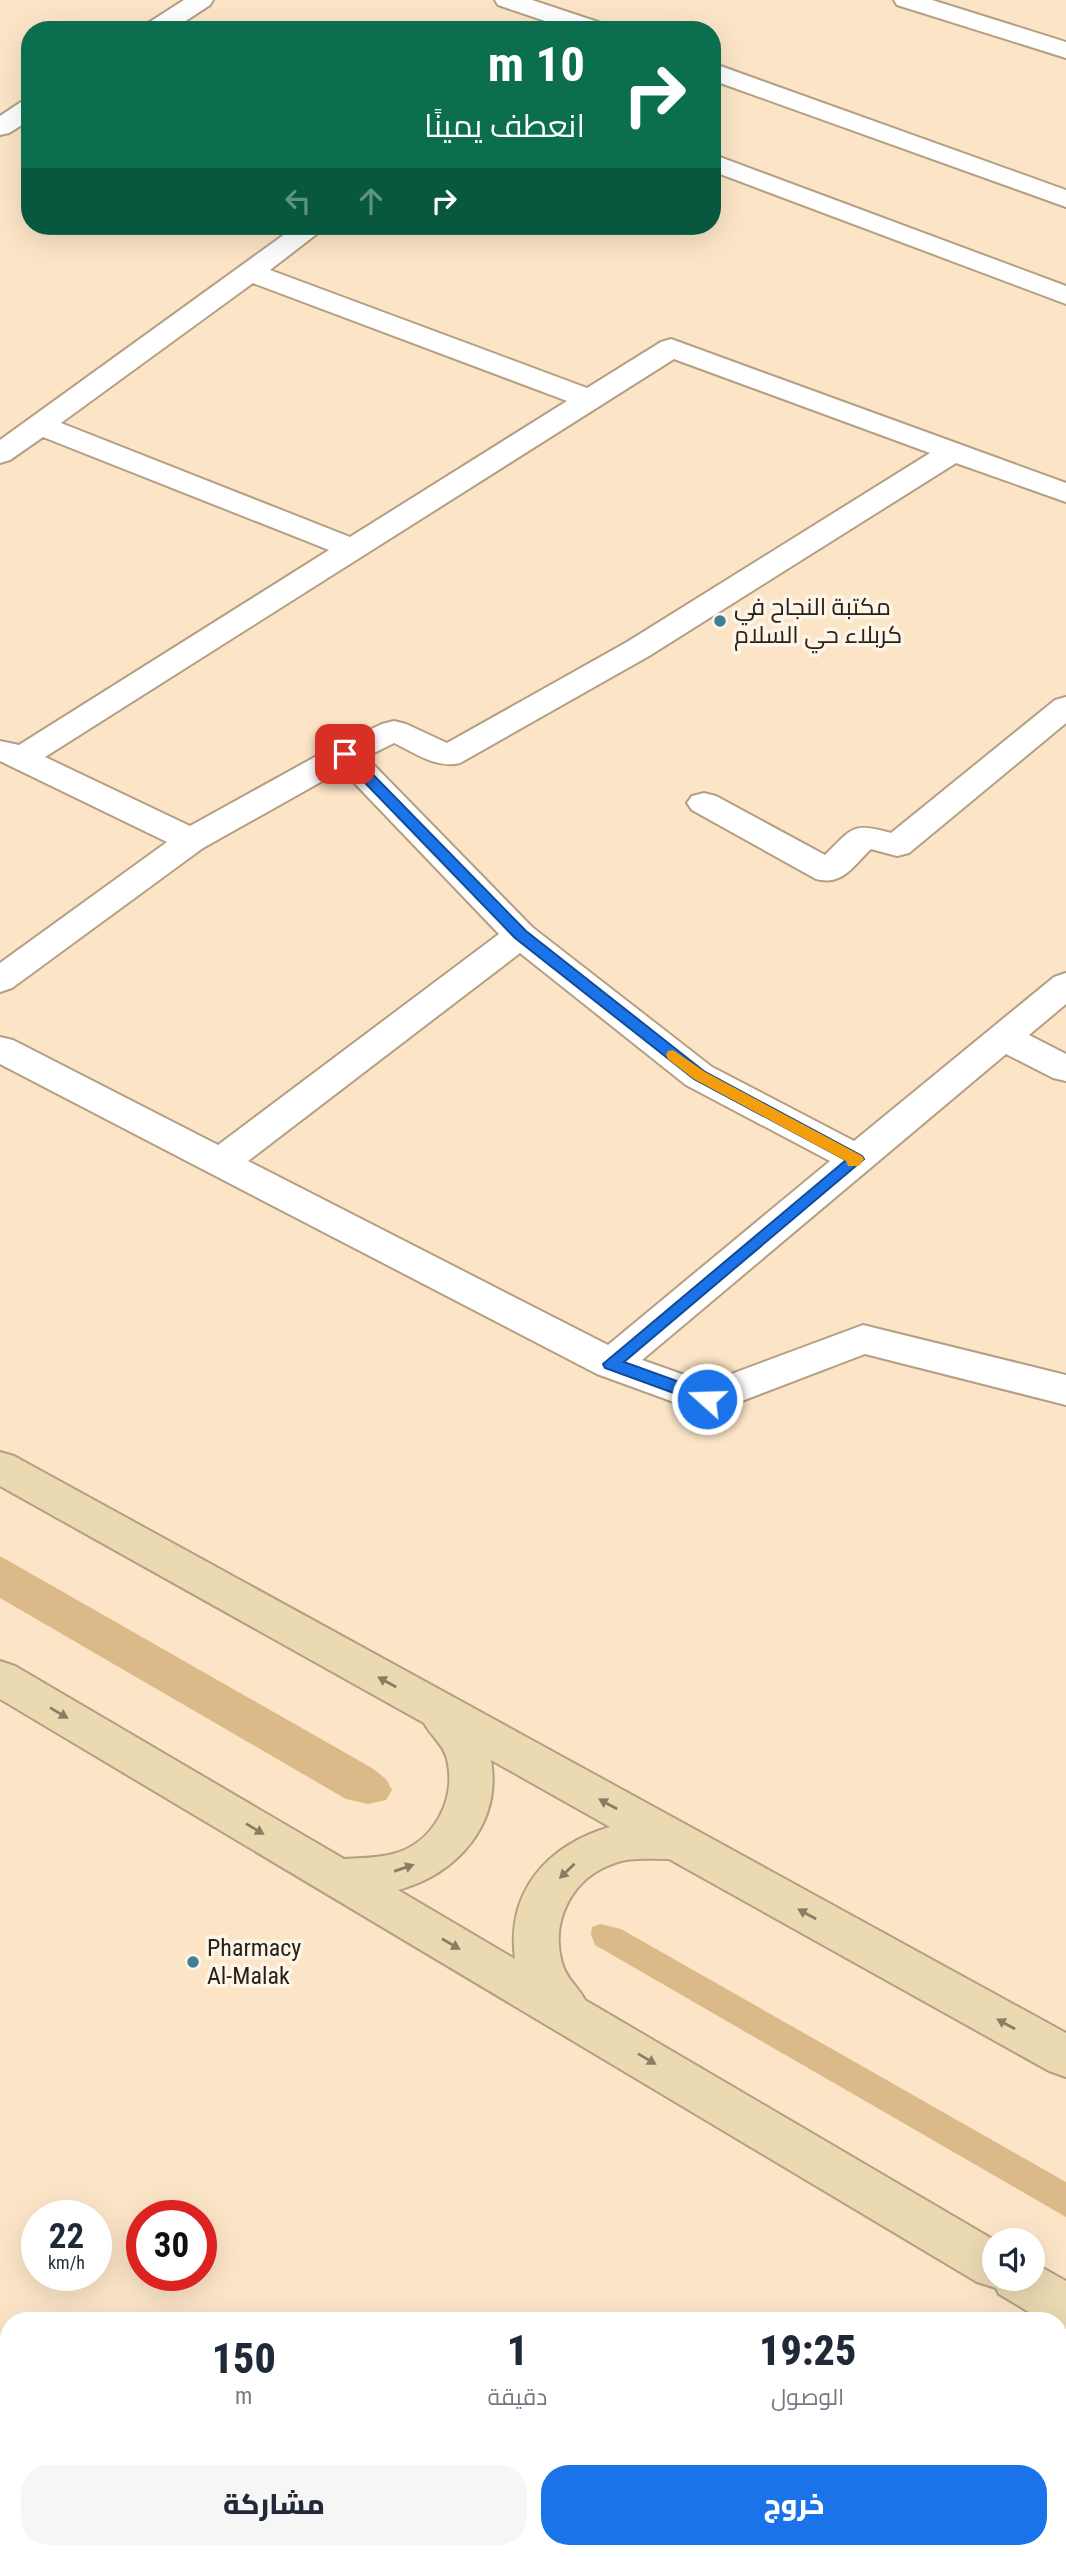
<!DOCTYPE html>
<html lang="ar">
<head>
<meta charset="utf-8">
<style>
  :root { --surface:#fff; --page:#f6f6f7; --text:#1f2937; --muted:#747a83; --accent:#1a73e8 }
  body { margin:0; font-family:"Roboto Condensed",Cairo,sans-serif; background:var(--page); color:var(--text); direction:rtl; height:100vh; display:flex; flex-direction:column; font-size:26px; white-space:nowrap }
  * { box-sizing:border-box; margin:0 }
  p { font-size:23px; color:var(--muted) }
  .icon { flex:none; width:38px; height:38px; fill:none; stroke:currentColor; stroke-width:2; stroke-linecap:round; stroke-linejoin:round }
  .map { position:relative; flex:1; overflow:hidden; direction:ltr }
  .panel { position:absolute; left:0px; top:2312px; width:1068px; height:247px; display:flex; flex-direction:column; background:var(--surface); border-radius:28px 28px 0 0; box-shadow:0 7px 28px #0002; direction:rtl }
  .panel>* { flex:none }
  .hud { position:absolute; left:21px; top:21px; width:700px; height:214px; border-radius:28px; box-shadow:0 7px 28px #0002; direction:rtl; background:#0b6e4f; color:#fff; overflow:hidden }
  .fabs { position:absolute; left:982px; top:2228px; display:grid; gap:14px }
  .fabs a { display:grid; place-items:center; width:63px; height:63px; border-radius:50%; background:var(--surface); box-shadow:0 7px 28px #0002; font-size:35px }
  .speed { position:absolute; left:21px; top:2200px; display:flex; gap:14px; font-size:35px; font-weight:700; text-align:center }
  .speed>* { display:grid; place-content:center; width:91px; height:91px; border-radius:50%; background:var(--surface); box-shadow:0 7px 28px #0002; line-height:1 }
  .speed small { font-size:18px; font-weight:400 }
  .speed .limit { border:10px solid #d22; background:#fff; color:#111 }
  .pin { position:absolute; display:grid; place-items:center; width:60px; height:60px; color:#fff; margin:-30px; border-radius:14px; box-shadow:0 4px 10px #0006 }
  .me { position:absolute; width:77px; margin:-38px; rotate:290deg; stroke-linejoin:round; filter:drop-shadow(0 0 5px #0008) }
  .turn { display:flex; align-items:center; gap:24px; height:147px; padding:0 21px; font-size:32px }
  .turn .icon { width:91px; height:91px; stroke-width:2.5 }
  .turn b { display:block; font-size:49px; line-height:60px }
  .lanes { display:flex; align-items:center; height:66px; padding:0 21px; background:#0003; justify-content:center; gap:35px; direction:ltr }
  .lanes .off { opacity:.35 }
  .eta { display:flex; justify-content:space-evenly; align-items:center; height:119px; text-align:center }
  .eta b { font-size:42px; font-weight:800; line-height:49px }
  .button { display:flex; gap:14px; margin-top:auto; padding:14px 21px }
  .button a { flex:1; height:80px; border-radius:28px; background:var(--accent); color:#fff; font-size:28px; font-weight:800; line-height:80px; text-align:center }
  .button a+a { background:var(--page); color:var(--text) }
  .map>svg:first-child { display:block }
  .green { fill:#dcb989 }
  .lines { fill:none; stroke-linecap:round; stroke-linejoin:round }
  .street-casing { stroke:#b49f83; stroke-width:4 }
  .secondary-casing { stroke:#b49f83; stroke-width:4 }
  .street { fill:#fff; fill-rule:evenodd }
  .secondary { fill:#ebd9b2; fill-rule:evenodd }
  .oneway { fill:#8a7d64 }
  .route { fill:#1a73e8; stroke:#114b97; stroke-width:2 }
  .slow { fill:#f59e0b }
  .poi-dot { fill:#3f7e93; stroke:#fef5e9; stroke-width:2.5 }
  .labels { text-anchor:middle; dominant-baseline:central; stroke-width:7; stroke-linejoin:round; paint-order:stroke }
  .poi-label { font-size:24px; fill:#292116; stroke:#fef5e9; text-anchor:start }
</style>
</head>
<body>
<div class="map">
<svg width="1066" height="2557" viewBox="0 0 1066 2557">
  <rect width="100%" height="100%" fill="#fce5c7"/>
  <path class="green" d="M0,1556L372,1768L386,1779L392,1790L386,1800L368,1804L346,1799L0,1598Z
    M600,1924L621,1929L1066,2182V2217L595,1945L591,1934L592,1927Z"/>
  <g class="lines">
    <defs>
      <path id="street" d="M184,0H213L210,5L172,30H142L145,25Z
        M495,0H532L607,25L610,30H572L498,5Z
        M894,0H932L1066,42V58L897,5Z
        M712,63L1066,190V207L712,80Z
        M30,100V120L9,133L0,135V116L21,102Z
        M712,154L1066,286V304L712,171Z
        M296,226H327L270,270L587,388L661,342L671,339L1066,483V502L956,463L649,656L460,763C437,769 415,753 394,743L366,757L532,927L712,1067L854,1141L1054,977L1066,973V1004L1029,1035L1066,1054V1081L1053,1078L1006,1054L642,1360L707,1383L863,1325L1066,1375V1405L865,1354L721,1409L707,1414L693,1409L597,1374L0,1064V1037L13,1040L218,1145L499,934L342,770L203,848L12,988L0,992V963L167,842L0,761V741L19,745L329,550L43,437L10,460L0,463V440ZM253,283L567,401L350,537L61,423ZM674,359L930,453L627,642L447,743L406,724L394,721L382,724L333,747L190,826L45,757ZM520,953L686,1085L830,1161L608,1345L248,1161Z
        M1066,697V723L909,853L897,856L871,849C853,866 843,886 816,879L692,810L687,803L692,796L704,793L716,796L825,855C853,828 851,822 891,833L1055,700Z
        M0,2476L9,2480V2531L0,2527Z
        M47,2550H107L110,2557H50Z"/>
      <path id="secondary" d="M0,1452L14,1456L1066,2033V2077L1049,2071L669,1859C652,1859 631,1857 615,1863C572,1877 550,1921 562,1963C566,1979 578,1986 585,2000L994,2240V2278H1032V2262L1066,2281V2331L1059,2328V2320H1042L999,2294L996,2288L977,2282L0,1699V1661L15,1666L344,1859C360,1858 378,1858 393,1854C434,1843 457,1799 447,1759C444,1745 431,1736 424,1723L0,1486ZM491,1760L610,1827C548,1845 506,1891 515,1959L398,1890C457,1874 502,1824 491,1760Z"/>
    </defs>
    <use href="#street" class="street-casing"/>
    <use href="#secondary" class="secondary-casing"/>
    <use href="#street" class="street"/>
    <use href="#secondary" class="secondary"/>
  </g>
  <defs><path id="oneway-solid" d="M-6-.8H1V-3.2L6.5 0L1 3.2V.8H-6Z" transform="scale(1.75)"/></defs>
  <g class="oneway">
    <use href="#oneway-solid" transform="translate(387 1682) rotate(-151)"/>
    <use href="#oneway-solid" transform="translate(59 1713) rotate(31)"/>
    <use href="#oneway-solid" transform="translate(608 1804) rotate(-151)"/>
    <use href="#oneway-solid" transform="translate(255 1829) rotate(31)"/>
    <use href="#oneway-solid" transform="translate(404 1868) rotate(-19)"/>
    <use href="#oneway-solid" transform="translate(567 1871) rotate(136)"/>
    <use href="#oneway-solid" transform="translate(807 1914) rotate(-151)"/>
    <use href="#oneway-solid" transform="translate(451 1944) rotate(30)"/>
    <use href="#oneway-solid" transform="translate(1006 2024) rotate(-151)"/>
    <use href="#oneway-solid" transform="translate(647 2059) rotate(31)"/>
  </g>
  <path class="route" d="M345,750L350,751L526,931L705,1072L862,1156L864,1159L624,1362L713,1394L715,1399L713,1403H701L605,1368L603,1364L846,1160L694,1079L515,938L340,757V751Z"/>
  <path class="slow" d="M673,1050L705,1072L862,1156L864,1159L859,1166H848L846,1161L694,1079L668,1059L666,1055L668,1051Z"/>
  <g class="poi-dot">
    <circle cx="720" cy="621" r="7"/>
    <circle cx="193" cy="1962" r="7"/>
  </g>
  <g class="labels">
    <g class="poi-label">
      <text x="734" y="607">مكتبة النجاح في<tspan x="734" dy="28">كربلاء حي السلام</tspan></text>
      <text x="207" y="1948">Pharmacy<tspan x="207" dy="28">Al-Malak</tspan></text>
    </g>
  </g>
</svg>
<div class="fabs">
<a><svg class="icon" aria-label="sound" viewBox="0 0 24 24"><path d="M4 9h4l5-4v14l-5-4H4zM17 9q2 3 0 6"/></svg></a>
</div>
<div class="speed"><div>22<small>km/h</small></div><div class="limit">30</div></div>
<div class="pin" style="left:345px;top:754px;background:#d93025"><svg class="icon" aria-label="arrive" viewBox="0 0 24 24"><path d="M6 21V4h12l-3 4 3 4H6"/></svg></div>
<svg class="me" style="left:707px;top:1399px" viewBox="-20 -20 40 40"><circle r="17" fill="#1a73e8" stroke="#fff" stroke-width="3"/><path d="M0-11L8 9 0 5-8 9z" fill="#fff"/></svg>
<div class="hud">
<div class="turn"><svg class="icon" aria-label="right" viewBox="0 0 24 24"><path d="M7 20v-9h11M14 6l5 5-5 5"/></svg><div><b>10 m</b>انعطف يمينًا</div></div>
<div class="lanes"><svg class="icon off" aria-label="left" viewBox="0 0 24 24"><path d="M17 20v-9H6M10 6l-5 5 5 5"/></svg><svg class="icon off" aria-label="ahead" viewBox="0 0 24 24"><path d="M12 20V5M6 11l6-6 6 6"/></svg><svg class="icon" aria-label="right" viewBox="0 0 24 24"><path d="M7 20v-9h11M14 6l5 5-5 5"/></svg></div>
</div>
<section class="panel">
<div class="eta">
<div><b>19:25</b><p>الوصول</p></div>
<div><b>1</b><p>دقيقة</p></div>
<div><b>150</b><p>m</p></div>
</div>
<div class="button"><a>خروج</a><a>مشاركة</a></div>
</section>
</div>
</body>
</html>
